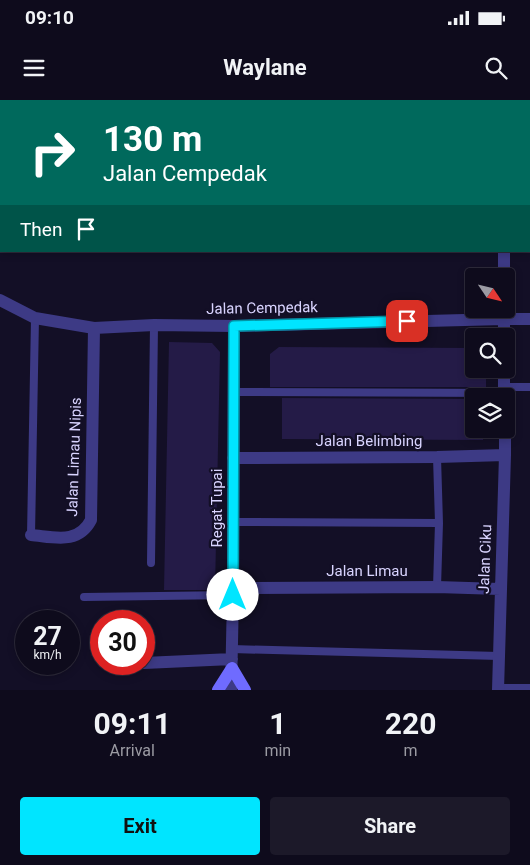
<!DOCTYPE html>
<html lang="en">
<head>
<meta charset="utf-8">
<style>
  :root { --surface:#0e0b1c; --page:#1c1929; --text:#f1f3f6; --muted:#9b9ba3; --line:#2e2b3b; --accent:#00e5ff }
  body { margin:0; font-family:Roboto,sans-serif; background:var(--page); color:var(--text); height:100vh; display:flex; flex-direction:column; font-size:19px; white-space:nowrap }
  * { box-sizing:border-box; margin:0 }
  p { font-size:16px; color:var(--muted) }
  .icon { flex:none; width:28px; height:28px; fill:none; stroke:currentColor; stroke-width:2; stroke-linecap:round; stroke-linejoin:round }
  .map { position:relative; height:590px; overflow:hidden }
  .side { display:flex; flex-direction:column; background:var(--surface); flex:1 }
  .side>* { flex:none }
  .top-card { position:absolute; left:0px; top:0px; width:530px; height:152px; box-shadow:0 2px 8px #0003,0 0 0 1px var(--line); background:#00695c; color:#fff; overflow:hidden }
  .needle { width:32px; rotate:125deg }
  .fabs { position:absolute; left:465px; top:168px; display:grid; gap:10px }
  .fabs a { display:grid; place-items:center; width:50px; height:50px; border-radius:5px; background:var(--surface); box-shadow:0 2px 8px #0003,0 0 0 1px var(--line); font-size:25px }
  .speed { position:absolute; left:15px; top:510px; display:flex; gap:10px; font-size:25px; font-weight:700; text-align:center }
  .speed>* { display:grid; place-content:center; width:65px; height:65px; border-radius:50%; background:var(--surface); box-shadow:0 2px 8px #0003,0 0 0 1px var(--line); line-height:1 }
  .speed small { font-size:12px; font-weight:400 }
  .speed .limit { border:8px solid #d22; background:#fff; color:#111 }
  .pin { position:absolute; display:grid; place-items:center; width:42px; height:42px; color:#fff; margin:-21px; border-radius:10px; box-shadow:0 2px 8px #0006 }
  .me { position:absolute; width:55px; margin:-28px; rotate:0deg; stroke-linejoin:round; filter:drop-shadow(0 0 4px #0008) }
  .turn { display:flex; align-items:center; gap:18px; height:105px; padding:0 20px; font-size:22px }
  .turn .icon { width:65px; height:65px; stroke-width:2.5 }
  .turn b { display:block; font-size:35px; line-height:42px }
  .then { display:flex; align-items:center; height:48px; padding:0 20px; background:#0003; gap:10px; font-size:19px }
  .eta { display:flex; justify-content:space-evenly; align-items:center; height:85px; text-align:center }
  .eta b { font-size:30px; font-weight:700; line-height:35px }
  .cta { display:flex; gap:10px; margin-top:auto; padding:10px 20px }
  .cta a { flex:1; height:58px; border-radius:5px; background:var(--accent); color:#111; font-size:20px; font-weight:700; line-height:58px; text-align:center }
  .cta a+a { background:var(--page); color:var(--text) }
  .status { display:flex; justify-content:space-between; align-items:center; height:35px; padding:0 25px; background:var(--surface); direction:ltr }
  .status svg { height:14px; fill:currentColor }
  header { display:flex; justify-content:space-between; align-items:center; height:65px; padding:0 20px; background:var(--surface); font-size:22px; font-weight:700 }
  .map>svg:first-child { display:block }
  .green { fill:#12302f }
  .building { fill:#241b47 }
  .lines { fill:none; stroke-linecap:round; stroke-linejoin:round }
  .lane { stroke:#3d3a85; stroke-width:8 }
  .street { stroke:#3d3a85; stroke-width:12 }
  .secondary { stroke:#6f6bff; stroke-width:12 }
  .route-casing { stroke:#0095a6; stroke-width:12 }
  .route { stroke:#00e5ff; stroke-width:9 }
  .labels { text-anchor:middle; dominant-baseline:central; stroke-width:4.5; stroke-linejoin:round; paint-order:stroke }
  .street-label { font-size:15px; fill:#d9d4ff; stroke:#130f26 }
</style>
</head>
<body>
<div class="status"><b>09:10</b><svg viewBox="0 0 49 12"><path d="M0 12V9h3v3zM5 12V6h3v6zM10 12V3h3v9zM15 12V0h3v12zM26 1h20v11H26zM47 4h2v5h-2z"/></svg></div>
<header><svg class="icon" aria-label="menu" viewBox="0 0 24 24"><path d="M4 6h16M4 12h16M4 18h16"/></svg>Waylane<svg class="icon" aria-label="search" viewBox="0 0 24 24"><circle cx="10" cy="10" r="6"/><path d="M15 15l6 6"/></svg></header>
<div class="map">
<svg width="530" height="590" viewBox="0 0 530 590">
  <rect width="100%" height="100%" fill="#130f26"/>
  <path class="green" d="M165,0H355V1H165Z"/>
  <path class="building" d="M169,242L212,243L220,252L215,490H164Z
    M279,247L474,248V269H486V287H270V254Z
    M282,298L474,299V329H483V340L282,339Z"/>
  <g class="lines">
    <path class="lane" d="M504,287H530
      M234,292L504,293
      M437,357L439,423L437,487
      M233,422L439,423
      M31,435L35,218
      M151,463L154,225
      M84,497L233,495
      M232,549L499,556
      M498,588H530"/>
    <path class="street" d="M35,0L37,1
      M363,1V0
      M507,1V0
      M504,176V151
      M0,200L35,218L94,228L154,225L234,226L503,219H530
      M504,209V236
      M504,269V296
      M233,358L437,357L505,355
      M31,435C54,437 78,445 91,420L94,228
      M233,488L437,487L500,489
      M144,563L232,559
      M117,564H121
      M231,590L233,495L234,226
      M498,590L505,355V329"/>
    <path class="secondary" d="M218,590L232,568L245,590"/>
  </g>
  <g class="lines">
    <defs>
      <path id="route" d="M233,495L234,226L407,221"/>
    </defs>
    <use href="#route" class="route-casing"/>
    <use href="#route" class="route"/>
  </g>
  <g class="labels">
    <g class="street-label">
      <text transform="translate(262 208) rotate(-1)">Jalan Cempedak</text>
      <text x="369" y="341">Jalan Belimbing</text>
      <text transform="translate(74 357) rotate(-88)">Jalan Limau Nipis</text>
      <text transform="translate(217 408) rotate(-90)">Regat Tupai</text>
      <text transform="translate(485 459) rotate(-88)">Jalan Ciku</text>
      <text x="367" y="471">Jalan Limau</text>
    </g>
  </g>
</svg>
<div class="fabs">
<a><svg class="needle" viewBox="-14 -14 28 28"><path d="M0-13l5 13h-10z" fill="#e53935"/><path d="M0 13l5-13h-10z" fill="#9b9ba3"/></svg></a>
<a><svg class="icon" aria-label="search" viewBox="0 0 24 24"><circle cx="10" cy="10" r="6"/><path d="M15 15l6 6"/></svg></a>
<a><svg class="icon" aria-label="layers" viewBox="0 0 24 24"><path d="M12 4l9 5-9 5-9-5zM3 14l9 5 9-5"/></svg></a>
</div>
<div class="speed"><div>27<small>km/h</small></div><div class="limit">30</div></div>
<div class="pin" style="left:407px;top:221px;background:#d93025"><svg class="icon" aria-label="arrive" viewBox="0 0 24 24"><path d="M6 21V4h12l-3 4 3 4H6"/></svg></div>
<svg class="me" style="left:233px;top:495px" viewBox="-20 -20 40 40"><circle r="19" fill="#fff"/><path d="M0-13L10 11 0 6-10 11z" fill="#00e5ff"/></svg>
<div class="top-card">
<div class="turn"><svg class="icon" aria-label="right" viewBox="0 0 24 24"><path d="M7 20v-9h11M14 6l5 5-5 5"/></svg><div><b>130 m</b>Jalan Cempedak</div></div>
<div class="then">Then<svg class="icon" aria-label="arrive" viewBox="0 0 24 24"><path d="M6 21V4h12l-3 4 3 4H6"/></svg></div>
</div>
</div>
<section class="side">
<div class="eta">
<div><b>09:11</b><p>Arrival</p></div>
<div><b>1</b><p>min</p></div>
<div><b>220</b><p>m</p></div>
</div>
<div class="cta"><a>Exit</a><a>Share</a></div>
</section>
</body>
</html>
